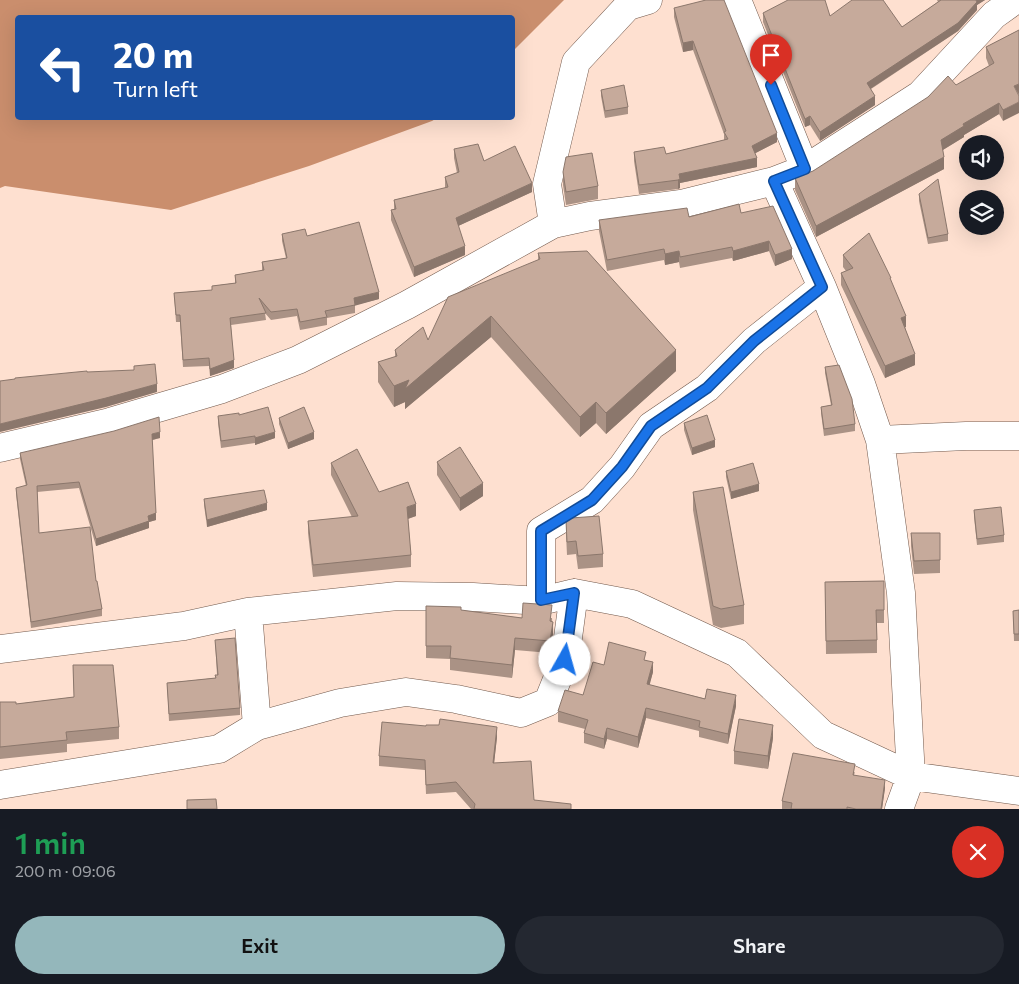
<!DOCTYPE html>
<html lang="en">
<head>
<meta charset="utf-8">
<style>
  :root { --surface:#171b24; --page:#242831; --text:#f1f3f6; --muted:#9ea1a6; --accent:#94b7bb }
  body { margin:0; font-family:Commissioner,sans-serif; background:var(--page); color:var(--text); height:100vh; display:flex; flex-direction:column; font-size:19px; white-space:nowrap }
  * { box-sizing:border-box; margin:0 }
  p { font-size:16px; color:var(--muted) }
  .icon { flex:none; width:28px; height:28px; fill:none; stroke:currentColor; stroke-width:2; stroke-linecap:round; stroke-linejoin:round }
  .map { position:relative; height:809px; overflow:hidden }
  .sheet { display:flex; flex-direction:column; background:var(--surface); flex:1 }
  .sheet>* { flex:none }
  .top-card { position:absolute; left:15px; top:15px; width:500px; height:105px; border-radius:5px; box-shadow:0 5px 20px #0002; background:#1a4fa0; color:#fff; overflow:hidden }
  .buttons { position:absolute; left:959px; top:135px; display:grid; gap:10px }
  .buttons a { display:grid; place-items:center; width:45px; height:45px; border-radius:50%; background:var(--surface); box-shadow:0 5px 20px #0002; font-size:25px }
  .pin { position:absolute; display:grid; place-items:center; width:42px; height:42px; color:#fff; margin:-51px -21px; border-radius:50% 50% 50% 0; rotate:-45deg; box-shadow:0 0 5px #0007 }
  .pin .icon { rotate:45deg }
  .me { position:absolute; width:55px; margin:-28px; rotate:7deg; stroke-linejoin:round; filter:drop-shadow(0 0 4px #0008) }
  .turn { display:flex; align-items:center; gap:18px; height:105px; padding:0 15px; font-size:22px }
  .turn .icon { width:65px; height:65px; stroke-width:2.5 }
  .turn b { display:block; font-size:35px; line-height:42px }
  .round { display:grid; place-items:center; flex:none; width:52px; height:52px; border-radius:26px; background:var(--page) }
  .overview { display:flex; align-items:center; justify-content:space-between; height:85px; padding:0 15px }
  h1 { font-size:30px; font-weight:600; line-height:38px; color:#1e9e55 }
  .primary-button { display:flex; gap:10px; margin-top:auto; padding:10px 15px }
  .primary-button a { flex:1; height:58px; border-radius:30px; background:var(--accent); color:#111; font-size:20px; font-weight:600; line-height:58px; text-align:center }
  .primary-button a+a { background:var(--page); color:var(--text) }
  .map>svg:first-child { display:block }
  .water { fill:#ca8e6d }
  .lines { fill:none; stroke-linecap:round; stroke-linejoin:round }
  .minor-casing { stroke:#72594c; stroke-width:29 }
  .minor { stroke:#fff; stroke-width:28 }
  .wall { fill:#aa9285 }
  .shaded-wall { fill:#8b776c }
  .building { fill:#c6aa9b; stroke:#8b776c }
  .route-casing { stroke:#114b97; stroke-width:12 }
  .route { stroke:#1a73e8; stroke-width:9 }
</style>
</head>
<body>
<div class="map">
<svg width="1019" height="809" viewBox="0 0 1019 809">
  <rect width="100%" height="100%" fill="#fee0d0"/>
  <path class="water" d="M0,0H564L513,51L512,18H18V118H437L432,121L309,166L171,210L5,186L0,188Z"/>
  <g class="lines">
    <defs>
      <path id="minor" d="M737,0L805,169
        M774,181L822,287L861,384L880,440L901,593L911,776L899,809
        M553,224L547,184L576,62L628,6L648,0
        M880,440L966,436H1019
        M0,448L110,422L222,389L298,360L407,305L553,224L590,216L681,204L774,181L805,169L920,95L994,15L1015,0
        M541,601V531L592,500L622,467L651,426L707,388L754,341L822,287
        M248,612L257,726L340,703L406,692L456,699L521,713L548,702L565,660L574,593
        M0,649L184,626L248,612L397,596L473,597L541,601L574,593L632,604L737,653L823,735L911,776L1019,791
        M0,785L219,749L257,726"/>
    </defs>
    <use href="#minor" class="minor-casing"/>
    <use href="#minor" class="minor"/>
  </g>
  <path class="wall" d="M937,0H985L977,5V10L958,31L871,89L875,105L820,141L810,125L805,127L763,22V13L830,16L902,27L938,2Z
    M674,8L777,142L755,153L757,167L680,183V188L678,189L639,194L634,161V152L666,154L724,140V134L693,50L683,52L674,17Z
    M1019,30L1003,121L999,114L964,135V137L943,150L944,169L816,237L795,190V178L813,171L989,66L986,58V47Z
    M601,90L628,107V114L605,118L601,96Z
    M454,149L484,161L532,192L458,226L465,255L414,277L391,220V210L394,209V200L445,188V177L457,173L454,158Z
    M563,172L598,186V199L566,205L563,185Z
    M919,194L948,234V241L928,244L919,201Z
    M741,213L792,259L775,266L769,251L733,261L732,258L680,268L679,262L665,265L664,260L607,271L599,231V220L689,217Z
    M282,234L307,236L379,299L355,305V313L327,318V325L300,330L297,316L271,320L265,313L266,320L231,325L234,368L210,376L209,366L183,367L180,322H176L174,293L212,290V286L235,283V275L262,271V262L286,258L282,241Z
    M538,253L676,371L606,434L596,423L580,437L491,337L405,409V402L394,407L378,382V362L395,357V350L428,340L538,260Z
    M843,255L891,282L906,327H905L915,365L885,378L841,285V273L846,271L843,267Z
    M825,367L855,424V431L824,436L821,413V407L831,405L825,373Z
    M218,416L275,438L255,445V443L221,448L218,423Z
    M279,418L314,439L288,449L279,424Z
    M684,423L715,447L692,455L684,430Z
    M160,438L152,440L156,520L149,522V528L96,546L79,488L37,492L39,533L96,581L102,609V616L31,628L16,494V488L26,486L20,459V453Z
    M437,462L483,496L460,511L437,475Z
    M331,463L379,492L416,516L408,519L411,555V567L313,577L308,533V521L352,517L331,475Z
    M726,471L759,491L731,499L726,477Z
    M693,492L744,605V624L721,628L713,625L693,510Z
    M204,499L267,510L207,527L204,505Z
    M974,510L1004,535V542L977,545L974,517Z
    M566,521L603,554V567L578,569L576,554L567,555L566,534Z
    M911,533H940V573L914,574L911,546Z
    M884,581V623H877V653L826,654L825,582Z
    M426,606L522,618H552L553,634L550,653L515,650L512,678L450,670V659L426,658Z
    M1019,610V641H1014L1013,611Z
    M215,640L240,708V715L169,721L167,683L215,678L217,675Z
    M646,660L653,672L649,685L736,706L728,744L699,737V731L646,718L638,748L607,739L604,749L584,743V733L585,729L558,722V711L583,695L604,665Z
    M73,665L119,727V739L67,744V752L0,759V702L16,704L74,697Z
    M497,737L494,763L534,800L571,809H471L456,792L426,794L425,770L379,766V756Z
    M773,738L768,769L734,764V751Z
    M855,772L854,775L885,788L882,809H782V801Z"/>
  <path class="shaded-wall" d="M975,0H985L977,5V10L958,31L867,91V83Z
    M693,41V50L683,52V43Z
    M1019,84V95L1014,86Z
    M875,96V105L820,141V132Z
    M1019,102V113L1003,121V110Z
    M999,103V114L964,135V137L941,151V140L963,124Z
    M810,116V125L805,127V119Z
    M777,133V142L752,155V146Z
    M944,157V169L816,237V226Z
    M757,158V167L680,183V188L678,189V180L679,174Z
    M532,183V192L456,227V218Z
    M769,241V251L733,261V251Z
    M465,246V255L414,277V267Z
    M792,249V259L775,266V255Z
    M679,251V262L665,265V254Z
    M379,292V299L354,306V298Z
    M491,316V337L405,409V402L394,407V386Z
    M906,316V327L901,329V318Z
    M676,350V371L606,434V413Z
    M915,354V365L885,378V366Z
    M234,360V368L210,376V369Z
    M157,384V392L106,407L0,432V424Z
    M596,402V423L580,437V417Z
    M160,432V438L152,440V434Z
    M275,432V438L255,445V438Z
    M314,432V439L288,449V443Z
    M715,440V447L692,455V448Z
    M483,483V496L460,511V498Z
    M759,484V491L731,499V492Z
    M267,503V510L207,527V520Z
    M416,504V516L407,519V507Z
    M156,513V520L149,522V528L96,546V539L148,516Z
    M553,622V634L550,653V641Z
    M515,638V650L512,678V665Z
    M653,662V672L647,695V684Z
    M736,695V706L728,744V734Z
    M646,708V718L638,748V737Z
    M773,725V738L768,769V756Z
    M497,727V737L493,773V763Z
    M607,728V739L604,749V739Z
    M885,780V788L882,809H881Z"/>
  <path class="building" d="M706,0H724L777,133L752,146L757,158L679,174L680,179L678,180L639,185L634,152L664,147L666,154L728,139L724,132L726,131L693,41L683,43L674,8Z
    M788,0H825L830,16L852,0H883L902,27L941,0H976L977,2L958,23L867,83L875,96L820,132L810,116L805,119L763,13Z
    M1019,30V84L1014,86L1019,96V102L1003,110L999,103L963,124L964,126L941,140L944,157L816,226L795,178L813,171L928,97L948,76L956,85L994,63L986,47Z
    M624,85L628,107L605,111L601,90Z
    M478,144L484,161L515,146L532,183L456,218L465,246L414,267L391,210L396,209L394,200L448,187L445,177L459,172L454,149Z
    M592,153L598,186L566,192L563,172L566,157Z
    M938,179L948,234L928,238L919,194Z
    M739,204L741,213L773,206L792,249L775,255L769,241L733,251L732,247L680,257L679,251L665,254L664,249L607,260L599,220L687,208L689,217Z
    M359,222L379,292L354,298L355,305L325,311L327,317L300,322L297,309L271,312L259,298L266,313L230,318L234,360L210,369L209,358L183,360L180,315H176L174,293L212,290V286L236,283L235,275L264,270L262,262L287,258L282,234L305,229L307,236Z
    M869,233L891,278H890L906,316L901,318L915,354L885,366L841,273L853,268L843,255Z
    M587,251L676,350L606,413L596,402L580,417L491,316L405,389L409,380L394,386L378,362L397,356L395,350L423,327L428,340L448,297L540,259L538,253Z
    M155,364L157,384L106,398L0,424V381L15,379V378L87,371V372L134,370V366Z
    M839,365L852,399L855,424L824,429L821,407L832,405L825,367Z
    M268,407L275,432L255,438V436L221,441L218,416L239,413V415Z
    M304,407L314,432L288,443L279,418Z
    M707,415L715,440L692,448L684,423Z
    M159,417L160,432L152,434L156,513L148,516L149,521L96,539L79,482L37,486L39,533L90,527L96,581H97L102,609L31,622L16,488L27,485L20,453L114,431Z
    M460,447L483,483L460,498L437,462Z
    M357,449L379,492L408,482L416,504L407,507L411,555L313,565L308,521L358,516L331,463Z
    M753,463L759,484L731,492L726,471Z
    M723,487L744,605L721,609L713,606L693,492Z
    M264,490L267,503L207,520L204,499Z
    M1001,507L1004,535L977,539L974,510Z
    M599,516L603,554L578,556L576,541L567,542L566,521L571,518Z
    M911,533H940V560L914,561Z
    M884,581V610H876L877,640L826,641L825,582Z
    M523,603L552,605L550,621L553,622L550,641L515,638L512,665L450,658L451,646H426V606L461,607V610L522,618Z
    M1019,610V634H1014L1013,611Z
    M235,638L240,708L169,714L167,683L216,678L215,675H218L215,640Z
    M609,642L646,652L644,660L653,662L647,684L705,699L707,689L736,695L728,734L699,727L700,721L646,708L638,737L607,728L604,739L584,733L588,720L558,711L565,690L583,695L593,662L604,665Z
    M73,665H113L119,727L66,732L67,740L0,747V702H16V704L74,697Z
    M440,719L497,727L493,763L531,761L534,800L571,804V809H474L475,804L456,782L426,785L425,760L379,756L382,722L426,726V725H439Z
    M739,719L773,725L768,756L734,751Z
    M793,753L855,764L853,775L885,780L881,809H856L847,807V809H791L792,803L782,801Z
    M216,799L217,809H187V800Z"/>
  <g class="lines">
    <defs>
      <path id="route" d="M565,660L574,593L541,600V531L592,500L622,467L651,426L707,388L754,341L822,287L774,181L805,169L771,85"/>
    </defs>
    <use href="#route" class="route-casing"/>
    <use href="#route" class="route"/>
  </g>
</svg>
<div class="buttons">
<a><svg class="icon" aria-label="sound" viewBox="0 0 24 24"><path d="M4 9h4l5-4v14l-5-4H4zM17 9q2 3 0 6"/></svg></a>
<a><svg class="icon" aria-label="layers" viewBox="0 0 24 24"><path d="M12 4l9 5-9 5-9-5zM3 14l9 5 9-5"/></svg></a>
</div>
<div class="pin" style="left:771px;top:85px;background:#d93025"><svg class="icon" aria-label="arrive" viewBox="0 0 24 24"><path d="M6 21V4h12l-3 4 3 4H6"/></svg></div>
<svg class="me" style="left:565px;top:660px" viewBox="-20 -20 40 40"><circle r="19" fill="#fff"/><path d="M0-13L10 11 0 6-10 11z" fill="#1a73e8"/></svg>
<div class="top-card">
<div class="turn"><svg class="icon" aria-label="left" viewBox="0 0 24 24"><path d="M17 20v-9H6M10 6l-5 5 5 5"/></svg><div><b>20 m</b>Turn left</div></div>
</div>
</div>
<section class="sheet">
<div class="overview"><div><h1>1 min</h1><p>200 m · 09:06</p></div><a class="round" style="background:#d93025;color:#fff"><svg class="icon" aria-label="close" viewBox="0 0 24 24"><path d="M6 6l12 12M18 6L6 18"/></svg></a></div>
<div class="primary-button"><a>Exit</a><a>Share</a></div>
</section>
</body>
</html>
